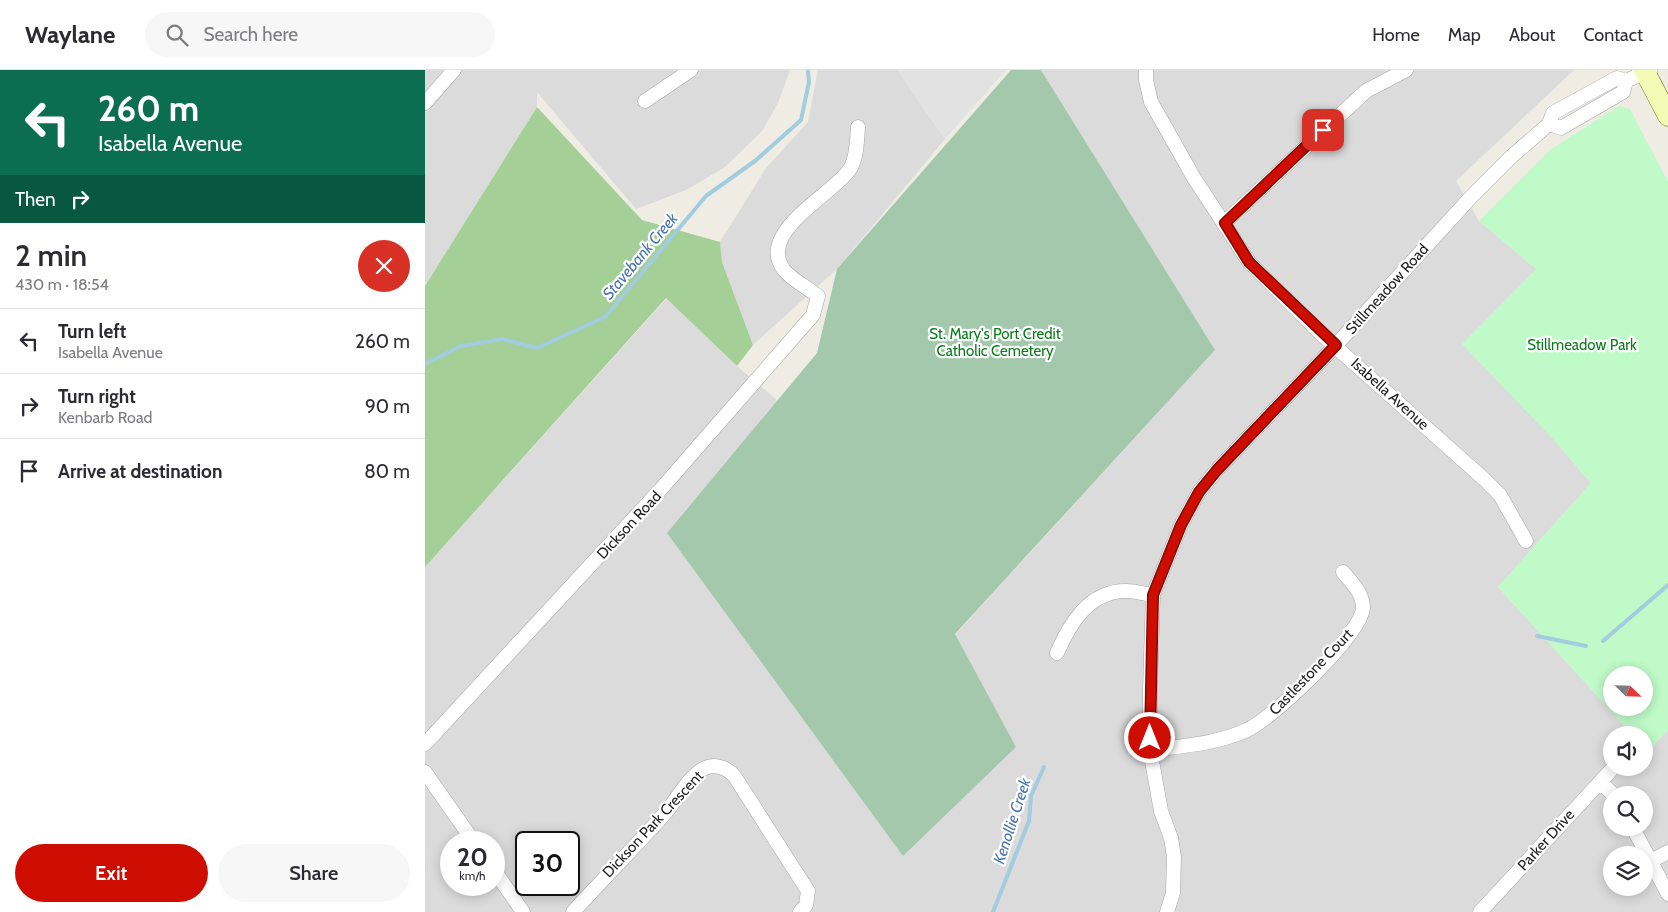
<!DOCTYPE html>
<html lang="en">
<head>
<meta charset="utf-8">
<style>
  :root { --surface:#fff; --page:#f7f7f7; --text:#2b2b33; --muted:#7c7c81; --line:#e1e1e2; --accent:#cc0d00 }
  body { margin:0; font-family:Cabin,sans-serif; background:var(--page); color:var(--text); height:100vh; display:flex; flex-direction:column; font-size:19px; white-space:nowrap }
  * { box-sizing:border-box; margin:0 }
  p { font-size:16px; color:var(--muted) }
  .icon { flex:none; width:28px; height:28px; fill:none; stroke:currentColor; stroke-width:2; stroke-linecap:round; stroke-linejoin:round }
  .map { position:relative; flex:1; overflow:hidden }
  .sheet { display:flex; flex-direction:column; background:var(--surface); width:425px }
  .sheet>* { flex:none }
  .guide { background:#0b6e4f; color:#fff; overflow:hidden }
  .needle { width:32px; rotate:113deg }
  .buttons { position:absolute; left:1178px; top:596px; display:grid; gap:10px }
  .buttons a { display:grid; place-items:center; width:50px; height:50px; border-radius:50%; background:var(--surface); box-shadow:0 2px 12px #0003; font-size:25px }
  .speed { position:absolute; left:15px; top:761px; display:flex; gap:10px; font-size:25px; font-weight:700; text-align:center }
  .speed>* { display:grid; place-content:center; width:65px; height:65px; border-radius:50%; background:var(--surface); box-shadow:0 2px 12px #0003; line-height:1 }
  .speed small { font-size:12px; font-weight:400 }
  .speed .limit { border:2px solid #111; border-radius:8px; background:#fff; color:#111 }
  .pin { position:absolute; display:grid; place-items:center; width:42px; height:42px; color:#fff; margin:-21px; border-radius:10px; box-shadow:0 2px 8px #0006 }
  .me { position:absolute; width:55px; margin:-28px; rotate:0deg; stroke-linejoin:round; filter:drop-shadow(0 0 4px #0008) }
  .turn { display:flex; align-items:center; gap:18px; height:105px; padding:0 15px; font-size:22px }
  .turn .icon { width:65px; height:65px; stroke-width:2.5 }
  .turn b { display:block; font-size:35px; line-height:42px }
  .then { display:flex; align-items:center; height:48px; padding:0 15px; background:#0003; gap:10px; font-size:19px }
  .round { display:grid; place-items:center; flex:none; width:52px; height:52px; border-radius:26px; background:var(--page) }
  .overview { display:flex; align-items:center; justify-content:space-between; height:85px; padding:0 15px }
  h1 { font-size:30px; font-weight:600; line-height:38px }
  .primary-button { display:flex; gap:10px; margin-top:auto; padding:10px 15px }
  .primary-button a { flex:1; height:58px; border-radius:30px; background:var(--accent); color:#fff; font-size:20px; font-weight:600; line-height:58px; text-align:center }
  .primary-button a+a { background:var(--page); color:var(--text) }
  ul { padding:0; list-style:none }
  li { display:flex; align-items:center; gap:15px; height:65px; padding:0 15px; border-top:1px solid var(--line) }
  li div { flex:1 }
  li b { display:block; font-size:19px }
  li em { font-style:normal }
  header { display:flex; align-items:center; gap:30px; box-sizing:border-box; height:70px; padding:0 25px; background:var(--surface); border-bottom:1px solid var(--line) }
  header strong { font-size:24px }
  nav { display:flex; gap:28px; margin-inline-start:auto; font-size:18px }
  .search { width:350px; height:45px; background:var(--page); display:flex; align-items:center; gap:12px; box-sizing:border-box; padding:0 18px; border-radius:28px; color:var(--muted); font-size:19px }
  main { display:flex; flex:1; min-height:0 }
  .map>svg:first-child { display:block }
  .residential { fill:#dcdbdb; fill-rule:evenodd }
  .forest { fill:#a4cf97 }
  .cemetery { fill:#a4c8ac }
  .park { fill:#bffac8; fill-rule:evenodd }
  .parking { fill:#e2e2e2 }
  .lines { fill:none; stroke-linecap:round; stroke-linejoin:round }
  .stream { stroke:#a3ccde; stroke-width:4 }
  .street-casing { stroke:#a5a5a5; stroke-width:15 }
  .secondary-casing { stroke:#637703; stroke-width:21 }
  .street { stroke:#fff; stroke-width:14 }
  .secondary { stroke:#f3fbb6; stroke-width:20 }
  .route-casing { stroke:#850800; stroke-width:12 }
  .route { stroke:#cc0d00; stroke-width:9 }
  .labels { text-anchor:middle; dominant-baseline:central; stroke-width:4.5; stroke-linejoin:round; paint-order:stroke }
  .street-label { font-size:15px; fill:#1e1e1e; stroke:#fff }
  .park-label { font-size:15px; fill:#097e1b; stroke:#fff }
  .water-label { font-size:16px; font-style:italic; fill:#4875af; stroke:#fff }
</style>
</head>
<body>
<header>
<strong>Waylane</strong>
<div class="search"><svg class="icon" aria-label="search" viewBox="0 0 24 24"><circle cx="10" cy="10" r="6"/><path d="M15 15l6 6"/></svg>Search here</div>
<nav><a>Home</a><a>Map</a><a>About</a><a>Contact</a></nav>
</header>
<main>
<section class="sheet">
<div class="guide">
<div class="turn"><svg class="icon" aria-label="left" viewBox="0 0 24 24"><path d="M17 20v-9H6M10 6l-5 5 5 5"/></svg><div><b>260 m</b>Isabella Avenue</div></div>
<div class="then">Then<svg class="icon" aria-label="right" viewBox="0 0 24 24"><path d="M7 20v-9h11M14 6l5 5-5 5"/></svg></div>
</div>
<div class="overview"><div><h1>2 min</h1><p>430 m · 18:54</p></div><a class="round" style="background:#d93025;color:#fff"><svg class="icon" aria-label="close" viewBox="0 0 24 24"><path d="M6 6l12 12M18 6L6 18"/></svg></a></div>
<ul>
<li><svg class="icon" aria-label="left" viewBox="0 0 24 24"><path d="M17 20v-9H6M10 6l-5 5 5 5"/></svg><div><b>Turn left</b><p>Isabella Avenue</p></div><em>260 m</em></li>
<li><svg class="icon" aria-label="right" viewBox="0 0 24 24"><path d="M7 20v-9h11M14 6l5 5-5 5"/></svg><div><b>Turn right</b><p>Kenbarb Road</p></div><em>90 m</em></li>
<li><svg class="icon" aria-label="arrive" viewBox="0 0 24 24"><path d="M6 21V4h12l-3 4 3 4H6"/></svg><div><b>Arrive at destination</b></div><em>80 m</em></li>
</ul>
<div class="primary-button"><a>Exit</a><a>Share</a></div>
</section>
<div class="map">
<svg width="1243" height="842" viewBox="0 0 1243 842">
  <rect width="100%" height="100%" fill="#efece4"/>
  <path class="residential" d="M0,0H365L353,33L337,61L300,97L261,120L211,139L112,22V37L0,216Z
    M393,0H472L520,69L412,199L328,275L297,192L295,172L341,98L383,52Z
    M616,0H1149L1031,111L1054,151L1111,199L1128,369L1166,413L1073,517L1208,665H1186V698H1219V677L1223,681L1243,660V842H0V497L242,228L312,296L353,331L242,463L591,677L530,565L790,280ZM1186,725H1219V758H1186ZM26,772H69V815H26ZM101,772H144V815H101ZM1186,785H1219V818H1186Z"/>
  <path class="forest" d="M112,37L217,150L295,172L297,192L328,275L312,296L241,228L0,497V216Z"/>
  <path class="cemetery" d="M586,0H616L790,280L530,564L591,677L478,786L242,463L392,283L412,199Z"/>
  <path class="park" d="M1194,36L1205,39L1243,112V660L1223,681L1219,677V665H1208L1073,517L1166,413L1128,369L1037,274L1111,199L1054,151L1125,80ZM1186,605H1219V638H1186Z"/>
  <path class="parking" d="M472,0H581L520,69Z"/>
  <g class="lines">
    <path class="stream" d="M0,294L36,276L78,269L112,278L180,247L281,126L330,91L376,50L384,12L383,0
      M1112,566L1161,576
      M1178,571L1243,515
      M568,842L604,751L606,726L619,697"/>
    <defs>
      <path id="street" d="M721,0V10L726,32L769,108L824,192L895,263L1059,409L1075,425L1101,471
        M220,31L266,0
        M0,33L29,0
        M1124,54L1136,58L1198,22L1201,11
        M799,153L941,21L981,0
        M632,583C645,553 664,521 701,521C710,521 720,524 728,525
        M0,674L236,419L388,245L393,226C383,218 367,210 359,200C330,162 409,124 425,99C432,88 432,70 433,57
        M725,680C758,676 791,674 822,660C848,648 936,565 938,538C938,523 927,513 918,502
        M0,702L49,772
        M1175,712L1189,725
        M1208,758L1243,824
        M1226,791L1243,782
        M69,800L98,842
        M148,842C179,808 212,775 242,741C253,727 264,706 280,698C291,693 304,699 310,707L383,821L381,835L375,842
        M742,842L748,823L749,787L746,768L736,741L725,680V620L728,525L756,455L774,422L792,400L911,275L1046,127L1087,86L1124,54L1128,43L1192,8L1201,11L1225,0
        M1055,842L1188,698"/>
      <path id="secondary" d="M1219,0L1243,46"/>
    </defs>
    <use href="#street" class="street-casing"/>
    <use href="#secondary" class="secondary-casing"/>
    <use href="#street" class="street"/>
    <use href="#secondary" class="secondary"/>
  </g>
  <g class="lines">
    <defs>
      <path id="route" d="M725,668L728,525L756,455L774,422L792,400L911,275L824,192L800,153L898,60"/>
    </defs>
    <use href="#route" class="route-casing"/>
    <use href="#route" class="route"/>
  </g>
  <g class="labels">
    <g class="street-label">
      <text transform="translate(962 219) rotate(-48)">Stillmeadow Road</text>
      <text transform="translate(965 324) rotate(42)">Isabella Avenue</text>
      <text transform="translate(204 455) rotate(-47)">Dickson Road</text>
      <text transform="translate(886 602) rotate(-46)">Castlestone Court</text>
      <text transform="translate(228 754) rotate(-47)">Dickson Park Crescent</text>
      <text transform="translate(1121 770) rotate(-48)">Parker Drive</text>
    </g>
    <g class="park-label">
      <text x="570" y="264">St. Mary's Port Credit<tspan x="570" dy="17">Catholic Cemetery</tspan></text>
      <text x="1157" y="275">Stillmeadow Park</text>
    </g>
    <g class="water-label">
      <text transform="translate(215 186) rotate(-50)">Stavebank Creek</text>
      <text transform="translate(587 751) rotate(-72)">Kenollie Creek</text>
    </g>
  </g>
</svg>
<div class="buttons">
<a><svg class="needle" viewBox="-14 -14 28 28"><path d="M0-13l5 13h-10z" fill="#e53935"/><path d="M0 13l5-13h-10z" fill="#7c7c81"/></svg></a>
<a><svg class="icon" aria-label="sound" viewBox="0 0 24 24"><path d="M4 9h4l5-4v14l-5-4H4zM17 9q2 3 0 6"/></svg></a>
<a><svg class="icon" aria-label="search" viewBox="0 0 24 24"><circle cx="10" cy="10" r="6"/><path d="M15 15l6 6"/></svg></a>
<a><svg class="icon" aria-label="layers" viewBox="0 0 24 24"><path d="M12 4l9 5-9 5-9-5zM3 14l9 5 9-5"/></svg></a>
</div>
<div class="speed"><div>20<small>km/h</small></div><div class="limit">30</div></div>
<div class="pin" style="left:898px;top:60px;background:#d93025"><svg class="icon" aria-label="arrive" viewBox="0 0 24 24"><path d="M6 21V4h12l-3 4 3 4H6"/></svg></div>
<svg class="me" style="left:725px;top:668px" viewBox="-20 -20 40 40"><circle r="17" fill="#cc0d00" stroke="#fff" stroke-width="3"/><path d="M0-11L8 9 0 5-8 9z" fill="#fff"/></svg>
</div>
</main>
</body>
</html>
